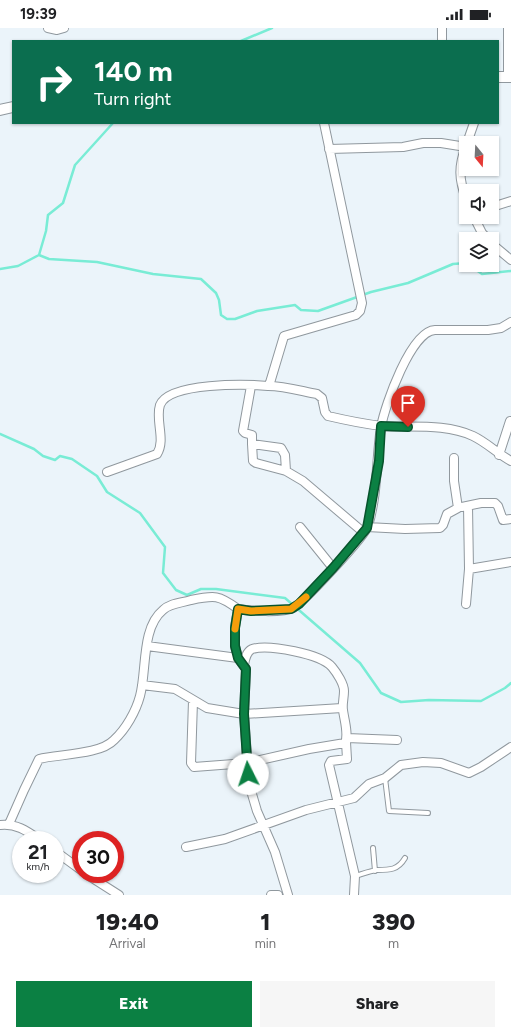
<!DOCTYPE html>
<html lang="en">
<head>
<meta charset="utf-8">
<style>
  :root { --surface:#fff; --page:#f6f6f6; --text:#202124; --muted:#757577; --accent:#0b8043 }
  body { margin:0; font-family:Figtree,sans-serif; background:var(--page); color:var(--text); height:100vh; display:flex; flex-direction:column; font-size:15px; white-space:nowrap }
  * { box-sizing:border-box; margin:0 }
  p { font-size:13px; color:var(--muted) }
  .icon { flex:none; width:22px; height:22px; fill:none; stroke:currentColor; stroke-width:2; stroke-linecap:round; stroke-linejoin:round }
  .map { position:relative; height:867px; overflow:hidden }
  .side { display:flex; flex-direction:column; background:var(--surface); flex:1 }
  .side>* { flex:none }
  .guide { position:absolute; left:12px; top:12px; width:487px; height:84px; border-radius:0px; box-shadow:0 1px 3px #0004; background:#0b6e4f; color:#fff; overflow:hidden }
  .needle { width:26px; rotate:162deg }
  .buttons { position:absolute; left:459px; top:108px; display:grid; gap:8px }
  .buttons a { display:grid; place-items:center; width:40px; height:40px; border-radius:0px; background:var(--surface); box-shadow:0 1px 3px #0004; font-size:20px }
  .speed { position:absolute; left:12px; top:803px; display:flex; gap:8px; font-size:20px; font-weight:700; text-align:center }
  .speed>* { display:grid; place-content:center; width:52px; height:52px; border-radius:50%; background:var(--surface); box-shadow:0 1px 3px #0004; line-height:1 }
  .speed small { font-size:10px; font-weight:400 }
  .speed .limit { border:6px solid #d22; background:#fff; color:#111 }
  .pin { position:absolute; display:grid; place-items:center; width:34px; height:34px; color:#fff; margin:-41px -17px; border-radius:50% 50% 50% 0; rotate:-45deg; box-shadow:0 0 4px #0007 }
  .pin .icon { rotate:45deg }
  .me { position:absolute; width:44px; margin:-22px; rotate:356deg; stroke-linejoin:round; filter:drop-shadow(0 0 3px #0008) }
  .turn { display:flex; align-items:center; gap:14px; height:84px; padding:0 16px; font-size:18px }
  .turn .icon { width:52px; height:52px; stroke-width:2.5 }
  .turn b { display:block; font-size:28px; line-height:34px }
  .eta { display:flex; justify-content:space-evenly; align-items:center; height:68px; text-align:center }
  .eta b { font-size:24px; font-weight:800; line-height:28px }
  .primary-button { display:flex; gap:8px; margin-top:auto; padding:8px 16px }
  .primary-button a { flex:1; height:46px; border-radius:0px; background:var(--accent); color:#fff; font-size:16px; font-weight:800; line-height:46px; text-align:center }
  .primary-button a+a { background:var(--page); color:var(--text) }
  .status { display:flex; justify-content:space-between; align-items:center; height:28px; padding:0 20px; background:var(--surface); direction:ltr }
  .status svg { height:11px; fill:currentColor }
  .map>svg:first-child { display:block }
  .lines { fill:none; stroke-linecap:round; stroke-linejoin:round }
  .stream { stroke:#79ecd5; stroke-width:2.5 }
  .service-casing { stroke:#90989e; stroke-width:6 }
  .minor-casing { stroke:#90989e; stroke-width:10 }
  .tertiary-casing { stroke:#90989e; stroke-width:12 }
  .service { stroke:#fff; stroke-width:4 }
  .minor { stroke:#fff; stroke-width:8 }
  .tertiary { stroke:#fff; stroke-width:10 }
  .route-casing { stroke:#07532c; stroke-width:10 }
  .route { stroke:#0b8043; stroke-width:7 }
  .slow { stroke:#f59e0b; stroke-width:7 }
</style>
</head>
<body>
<div class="status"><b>19:39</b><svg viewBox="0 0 49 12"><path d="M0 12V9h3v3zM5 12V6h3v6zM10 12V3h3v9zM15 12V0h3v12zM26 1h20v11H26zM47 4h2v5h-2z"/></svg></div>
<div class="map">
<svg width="511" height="867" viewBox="0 0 511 867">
  <rect width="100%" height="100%" fill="#ebf4fa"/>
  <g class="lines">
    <path class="stream" d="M241,13L272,0
      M39,227L49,231L97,234L153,246L201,251L216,265L219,272L221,287L227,291H235L257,283L295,277L301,282L318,283L371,264L408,255L453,236L466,235
      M469,237L482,246L511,243
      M0,241L18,238L39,227L46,203L48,187L63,175L75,137L113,95
      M0,406L34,421L43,428L55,432L60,428L72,431L97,448L107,464L140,485L165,519L163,545L176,562L187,567L201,561H216L285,570L360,635L381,665L401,674L429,672L481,673L505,660L511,655"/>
    <defs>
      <path id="service" d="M385,750L389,783L428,785
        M373,820L375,843
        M355,848C362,846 370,843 377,842C390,842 398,842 405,830"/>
      <path id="minor" d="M48,0L57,2L64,0
        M442,0V13
        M508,0V49
        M467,115L474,95
        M466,118C458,139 459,151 466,171
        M329,121L403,119L423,115H441L466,119
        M492,179L511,173
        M474,189L482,205L488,211
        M492,216L511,232
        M251,358L243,403L245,405L252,407V416L281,420L285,427L286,443L303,453L363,504
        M269,358L284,308L356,287L360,283L362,275L324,95
        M252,416L253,433L256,435L286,443
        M499,427L510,393
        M107,444L157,426C166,412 155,392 160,377C169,354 247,356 268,358C284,358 301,363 317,366L322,370L325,384L328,388C345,392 364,396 382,398C411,400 445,395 473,408C486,414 498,426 511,433
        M462,479L481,475H495L498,478L503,492L511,491
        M300,499L333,540
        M367,499L405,501L440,500L443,497L447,486L458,480L454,453V430
        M469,541L511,534
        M466,576L469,541L468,478
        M147,618L238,630
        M142,657L175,661L207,680L244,686L342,680
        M193,673L191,735L194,739L247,735L309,721L345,715C349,706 344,691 343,682C342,676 344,670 344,663C344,656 337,645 332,639C321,626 269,616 252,621C246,624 245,631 244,637
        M347,710L397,712
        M346,714L347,731L331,733L329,737L355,848L354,867
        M9,796L24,762L39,731C58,726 100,727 114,712C126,701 136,683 140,668C147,642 141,600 163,582C170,575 182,575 191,572C215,567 219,567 238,581
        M0,797C16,795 27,803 40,812
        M186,819L225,811L306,782L354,770L369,756L385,750L401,737L423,734L441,735L469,745L481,739L511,719
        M55,823L81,842
        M86,846L119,867
        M271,867H278
        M288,867L275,824L257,783L249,756L244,686L246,641L238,630L235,618V599L238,581C249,583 283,585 293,580C303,575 365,508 368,498C378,465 376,431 381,399C385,377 411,303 435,302H488L501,300L511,294"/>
      <path id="tertiary" d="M498,49H511
        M0,82L13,79"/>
    </defs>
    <use href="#service" class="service-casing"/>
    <use href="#minor" class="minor-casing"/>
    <use href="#tertiary" class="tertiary-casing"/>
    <use href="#service" class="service"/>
    <use href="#minor" class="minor"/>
    <use href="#tertiary" class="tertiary"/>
  </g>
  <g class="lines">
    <defs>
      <path id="route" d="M248,746L244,686L246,641L238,630L235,618V600L238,581L251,583L291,581L299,576L333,540L367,500L379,433L381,398L408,399"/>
    </defs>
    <use href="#route" class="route-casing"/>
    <use href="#route" class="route"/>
    <path class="slow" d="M235,601L238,581L251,583L291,581L306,569"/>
  </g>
</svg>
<div class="buttons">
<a><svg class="needle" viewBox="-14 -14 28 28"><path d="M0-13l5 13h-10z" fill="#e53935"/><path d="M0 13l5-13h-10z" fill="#757577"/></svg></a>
<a><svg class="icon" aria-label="sound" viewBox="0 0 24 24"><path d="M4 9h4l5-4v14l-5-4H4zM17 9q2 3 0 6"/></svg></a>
<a><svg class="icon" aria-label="layers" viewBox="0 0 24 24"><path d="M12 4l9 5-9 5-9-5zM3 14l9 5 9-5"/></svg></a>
</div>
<div class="speed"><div>21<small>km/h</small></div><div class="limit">30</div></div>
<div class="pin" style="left:408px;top:399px;background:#d93025"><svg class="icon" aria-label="arrive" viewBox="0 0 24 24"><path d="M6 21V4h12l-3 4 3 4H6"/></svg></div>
<svg class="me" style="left:248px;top:746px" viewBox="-20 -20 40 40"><circle r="19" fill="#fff"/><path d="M0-13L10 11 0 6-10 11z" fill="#0b8043"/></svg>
<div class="guide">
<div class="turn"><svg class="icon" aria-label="right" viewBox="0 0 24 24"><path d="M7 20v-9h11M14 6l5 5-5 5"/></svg><div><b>140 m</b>Turn right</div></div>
</div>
</div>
<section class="side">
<div class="eta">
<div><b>19:40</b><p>Arrival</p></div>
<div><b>1</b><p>min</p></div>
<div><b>390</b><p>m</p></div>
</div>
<div class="primary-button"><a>Exit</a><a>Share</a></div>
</section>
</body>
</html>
